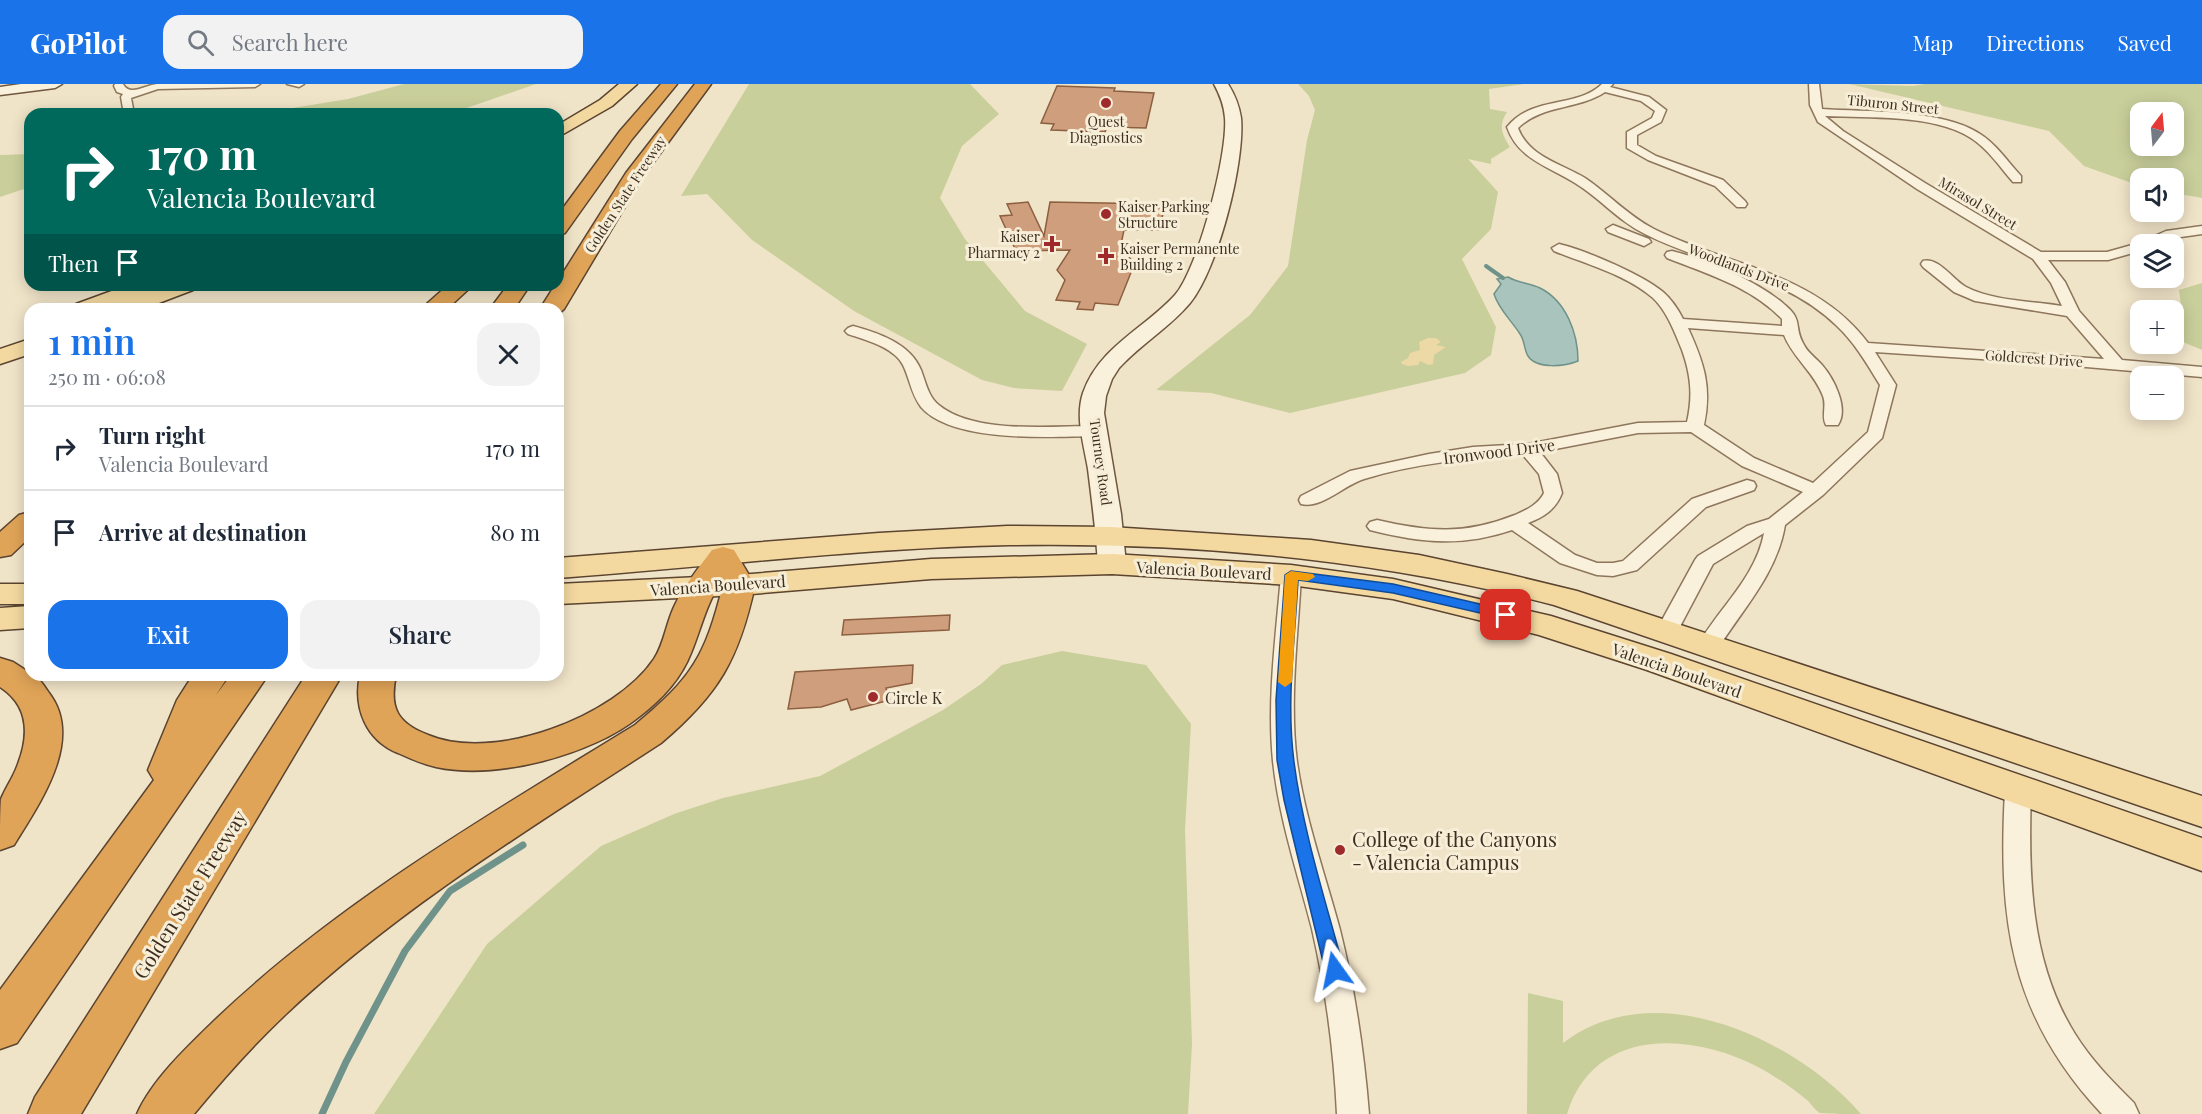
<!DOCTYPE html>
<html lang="en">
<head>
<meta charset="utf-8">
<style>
  :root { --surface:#fff; --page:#f2f2f3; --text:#1f2937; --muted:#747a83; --line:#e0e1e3; --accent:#1a73e8 }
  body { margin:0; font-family:"Playfair Display",serif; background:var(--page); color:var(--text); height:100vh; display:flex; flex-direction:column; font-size:22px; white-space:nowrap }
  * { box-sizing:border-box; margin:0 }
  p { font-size:20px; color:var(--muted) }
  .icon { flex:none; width:33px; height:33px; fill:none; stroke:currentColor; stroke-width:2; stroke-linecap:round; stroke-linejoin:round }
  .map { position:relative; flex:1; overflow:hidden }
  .sheet { position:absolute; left:24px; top:219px; width:540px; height:378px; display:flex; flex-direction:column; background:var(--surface); border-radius:18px; box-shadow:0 3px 15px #0003 }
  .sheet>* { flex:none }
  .hud { position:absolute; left:24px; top:24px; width:540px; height:183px; border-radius:18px; box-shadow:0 3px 15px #0003; background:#00695c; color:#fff; overflow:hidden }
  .needle { width:39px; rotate:16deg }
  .buttons { position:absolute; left:2130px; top:18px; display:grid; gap:12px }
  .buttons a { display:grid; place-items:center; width:54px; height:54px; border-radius:12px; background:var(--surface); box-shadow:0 3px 15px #0003; font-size:30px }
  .pin { position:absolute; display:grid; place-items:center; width:51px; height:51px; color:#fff; margin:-26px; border-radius:12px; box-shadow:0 3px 9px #0006 }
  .me { position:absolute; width:66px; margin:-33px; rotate:348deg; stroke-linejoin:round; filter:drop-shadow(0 0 4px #0008) }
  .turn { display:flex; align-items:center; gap:21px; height:126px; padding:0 24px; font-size:27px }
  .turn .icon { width:78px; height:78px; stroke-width:2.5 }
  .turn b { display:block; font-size:42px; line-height:51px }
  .then { display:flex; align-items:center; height:57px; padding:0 24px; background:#0003; gap:12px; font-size:22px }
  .round { display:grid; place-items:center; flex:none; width:63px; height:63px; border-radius:18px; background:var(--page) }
  .overview { display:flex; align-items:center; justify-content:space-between; height:102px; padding:0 24px }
  h1 { font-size:36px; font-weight:600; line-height:45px; color:var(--accent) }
  .primary-button { display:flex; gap:12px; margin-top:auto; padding:12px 24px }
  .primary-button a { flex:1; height:69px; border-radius:18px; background:var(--accent); color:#fff; font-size:24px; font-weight:600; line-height:69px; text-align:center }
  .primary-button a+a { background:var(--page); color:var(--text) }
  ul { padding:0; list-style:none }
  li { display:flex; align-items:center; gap:18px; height:84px; padding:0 24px; border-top:2px solid var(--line) }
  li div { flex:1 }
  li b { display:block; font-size:22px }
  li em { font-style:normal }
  header { display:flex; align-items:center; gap:36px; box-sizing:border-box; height:84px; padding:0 30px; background:var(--accent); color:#fff }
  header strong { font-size:28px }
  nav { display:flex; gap:33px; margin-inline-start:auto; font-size:21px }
  .search { width:420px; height:54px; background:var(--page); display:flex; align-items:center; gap:15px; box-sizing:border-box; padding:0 21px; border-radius:18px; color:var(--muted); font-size:22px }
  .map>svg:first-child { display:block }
  .green { fill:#c9cf9b; fill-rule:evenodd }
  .sand { fill:#ecd9a5 }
  .water { fill:#a9c4bc; stroke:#6f938a; stroke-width:1.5 }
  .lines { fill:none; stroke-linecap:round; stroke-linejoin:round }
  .stream-far1 { stroke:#6f938a; stroke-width:4 }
  .stream { stroke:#6f938a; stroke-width:7 }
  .building { fill:#cf9f7d; stroke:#8d5f41; stroke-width:1.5 }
  .street-casing { stroke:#8d765c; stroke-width:3 }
  .secondary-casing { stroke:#6f573f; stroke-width:3 }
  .primary-casing { stroke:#5b4430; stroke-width:3 }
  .highway-casing { stroke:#5b4430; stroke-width:3 }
  .street { fill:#faf1dc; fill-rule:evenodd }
  .secondary { fill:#faf1dc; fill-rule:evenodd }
  .primary { fill:#f3d9a0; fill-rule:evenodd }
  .highway { fill:#e0a458; fill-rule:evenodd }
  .route { fill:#1a73e8; stroke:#114b97; stroke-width:1.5 }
  .slow { fill:#f59e0b }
  .poi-dot { fill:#9e2a2b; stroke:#f7eed8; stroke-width:2 }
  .labels { text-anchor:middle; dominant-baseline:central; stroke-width:6; stroke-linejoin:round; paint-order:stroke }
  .far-street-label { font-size:14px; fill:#3d2e20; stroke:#f7eed8 }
  .far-poi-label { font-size:14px; fill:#3d2e20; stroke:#f7eed8; text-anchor:start }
  .street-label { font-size:16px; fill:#3d2e20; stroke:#f7eed8 }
  .poi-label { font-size:16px; fill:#3d2e20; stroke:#f7eed8; text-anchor:start }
  .near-poi-label { font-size:20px; fill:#3d2e20; stroke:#f7eed8; text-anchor:start }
  .near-street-label { font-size:20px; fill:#3d2e20; stroke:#f7eed8 }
</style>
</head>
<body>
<header>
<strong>GoPilot</strong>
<div class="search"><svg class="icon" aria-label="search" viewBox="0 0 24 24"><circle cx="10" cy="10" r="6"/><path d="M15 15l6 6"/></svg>Search here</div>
<nav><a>Map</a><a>Directions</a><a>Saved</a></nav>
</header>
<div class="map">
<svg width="2202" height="1030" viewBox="0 0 2202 1030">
  <rect width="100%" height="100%" fill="#f0e4c8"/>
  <path class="green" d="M404,0H536L449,30H256L348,15Z
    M749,0H970L999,30L962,62L940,114L965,155L1025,227L1087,260L1062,307L1014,304L982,296L854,227L752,156L707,110L681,112Z
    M1298,0H1524L1489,5L1490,25L1507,28C1498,42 1502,50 1510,63L1491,75V80L1468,75L1498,108L1491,145L1462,175L1496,243L1491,271L1465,289L1290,329L1211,309L1156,306L1250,231L1288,182L1307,56L1315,26L1309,12Z
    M1849,0L1913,2L1925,0H2202V114L2174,109V94H2140V102L2084,82L2049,47ZM2140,28H2174V62H2140Z
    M30,70V103L0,113V71Z
    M2202,199V266L2183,258L2174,247V231L2182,229L2179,206Z
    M1062,567L1146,581L1191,640L1185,746L1192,960L1188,1030H374L487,860L601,762L674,730L723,714L820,692L943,626L981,600L1002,581Z
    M1528,909L1563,917V959C1654,889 1795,954 1861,1030C1852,1030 1827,1030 1820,1029C1815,1026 1811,1020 1807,1016C1792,1004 1775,992 1758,983C1690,948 1594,943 1567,1030H1527Z"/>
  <path class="sand" d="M1428,254H1436L1441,258L1436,261L1446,263L1434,271L1433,280L1429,281L1420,277L1418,281L1408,282L1402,280L1401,278L1408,274L1410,269L1420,266L1419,258Z"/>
  <path class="water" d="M1508,193C1518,199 1530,199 1540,204C1566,217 1578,249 1578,277C1566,282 1537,286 1528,272C1524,266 1525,257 1520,250C1512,237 1499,226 1494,210L1501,200L1497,195Z"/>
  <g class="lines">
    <path class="stream-far1" d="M1486,182L1503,194"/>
    <path class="stream" d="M322,1030L346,978L405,867L450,807L523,761"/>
  </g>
  <path class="building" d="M1057,2L1115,4L1114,7L1154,9L1146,44L1107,43L1105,48L1051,46L1054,40L1041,39Z
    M1028,118L1044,152L1050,118L1158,120L1157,124H1164L1160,146H1124L1120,165L1134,178L1132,181H1134L1118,221L1095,219L1093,226L1077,225L1080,218L1056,216L1065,196L1057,186L1070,166L1016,167L1000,132L1012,131L1007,120Z
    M950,531L949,546L842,551L844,536Z
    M913,581L912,599L886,604L890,616L851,626L847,615L821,623L788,625L795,588Z"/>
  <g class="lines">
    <defs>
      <path id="street" d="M115,0H123C130,13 145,1 157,0C191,0 226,0 260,0L255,3L158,5L131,14L134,30H124L121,13L123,10L117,8L114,2Z
        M287,0H304L299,3Z
        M1602,0H1613L1610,3L1649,13L1666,26L1661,38L1637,51V61L1656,72L1723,96L1745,117L1747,120L1745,123H1737L1715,102L1648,76L1627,64V48L1652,34L1655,27L1641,17L1605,8C1578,26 1543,20 1518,44C1529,73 1560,79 1585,94C1609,110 1628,132 1654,145C1727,181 1816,189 1868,259L2104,275L2067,232L1975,217L1954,208L1923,183L1921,180L1923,177C1939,173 1953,196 1966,203C1993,217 2031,217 2062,222L2051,199L2033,175L1917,105L1818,38L1810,21L1809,0H1819L1822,25C1866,28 1943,25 1980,50C1996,60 2008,78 2021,92V98H2013C2000,83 1987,64 1971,54C1934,30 1868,34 1825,32L1843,47L1925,99L2041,168H2107L2139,159L2166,147L2202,142V150L2174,154L2156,160H2140V167L2108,176H2048L2065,198L2079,227L2122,276L2202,283V293L2040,279L1875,268L1896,301L1882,354L1823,411L1785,441C1777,490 1742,526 1717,566L1709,568L1701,566L1698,561C1719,524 1756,493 1764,449L1713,480L1675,552L1667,554L1659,552L1656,547L1695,476L1698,472L1747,442L1769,435L1803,408L1742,382L1691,348L1638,349L1540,368L1557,390L1562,409C1556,425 1544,433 1528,439L1575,471L1597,479H1613L1623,477L1692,415L1747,396L1754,398L1756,402L1754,406L1706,423L1637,486L1613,492L1597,491L1560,479L1512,446C1462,463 1421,459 1370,446L1367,442L1370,438L1377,436C1429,448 1465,451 1515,431C1526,426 1538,421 1544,409L1539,390L1523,371C1470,374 1416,379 1364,395C1344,401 1322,425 1301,420L1299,416L1301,412L1350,387L1429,370L1473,363L1528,360L1638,339L1687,338C1693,312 1691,291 1682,266C1675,249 1667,227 1653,214C1627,191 1586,180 1554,167L1552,164L1559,160C1585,166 1643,191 1663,208C1671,215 1678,225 1683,235L1782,242V235C1751,203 1708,190 1667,174L1665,171L1667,168L1672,167C1707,176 1758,197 1785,221C1804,237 1793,242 1804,261C1808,269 1817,275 1822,281C1834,295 1849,324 1838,341H1826C1821,332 1827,322 1823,312C1814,288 1793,274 1784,251L1688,244C1704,279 1712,303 1704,341L1754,374L1813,399L1868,348L1880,301C1867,280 1855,259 1837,242C1785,191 1708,182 1645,150C1618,137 1600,114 1575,99C1548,82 1518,75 1507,43C1533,11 1576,25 1602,0Z
        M1613,141L1649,155L1651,158L1644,162L1608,148L1606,145Z
        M853,242C878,249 910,259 921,286C926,299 928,313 940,322C976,350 1050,342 1094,342L1100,343L1103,347L1100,351L1094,352C1050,353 952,359 921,323C911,310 910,295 903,281C894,263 865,256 848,250L845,247L848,244Z
        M1291,485L1298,487L1301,491C1298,553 1289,616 1297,678C1305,735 1325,790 1340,846C1355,906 1364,968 1369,1030H1337C1334,968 1326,906 1312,845C1298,790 1279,735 1273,677C1267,615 1276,552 1281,491L1284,487Z
        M2018,698L2027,700L2031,707C2028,790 2030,878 2075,950C2091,976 2113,998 2134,1019L2139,1030H2102C2010,932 1998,836 2005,707L2009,700Z"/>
      <path id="secondary" d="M21,0H62L55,4L0,11V3Z
        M1214,0H1228C1235,11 1239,21 1241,34C1245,78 1218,185 1190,219C1170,243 1141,260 1119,284L1112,295L1106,312L1104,329L1121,430L1126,480L1122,486L1112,489L1102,486L1098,480C1096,448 1092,417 1088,385C1084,361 1075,333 1083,309C1099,263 1144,245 1175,211C1198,185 1228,70 1225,34C1224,21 1220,11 1214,0Z"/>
      <path id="primary" d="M619,0H637L612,22L558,53V41L600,16Z
        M128,201H160L159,203L164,201H196L193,206L143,225H120L118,222L120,220L105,225H72L76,220Z
        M30,255V270L0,280V265Z
        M1007,442L1111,443L1311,456L1419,471L1507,490L1577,507L2202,712V743L1554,521C1376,475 1193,458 1010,461C859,464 708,483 558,494V474L879,449Z
        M1112,470L1291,481L1393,495L1551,532L1671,570L2202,754V787L1647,586L1539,551L1393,515L1291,501L1112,490L931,495L739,511L558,520V500L739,491L931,475Z
        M0,500H30V520H0Z
        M30,522V544L0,546V524Z"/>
      <path id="highway" d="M661,0H677L632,55L565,149L558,151V131L620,47Z
        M695,0H711L642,94L564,225L558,230V225H540L555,201H558V197L626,89Z
        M448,201H473L447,225H421Z
        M508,201H530L514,225H490Z
        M30,428V453L11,471L0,473V448L19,431Z
        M723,463L734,466L755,501C739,575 719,610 661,659C532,743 399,824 286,930C253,961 223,995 194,1030H137C152,996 188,962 215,936C340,817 489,731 635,641C692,594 705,573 723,501L721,498C706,520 701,545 691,569C681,595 661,616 640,632C592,671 497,696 436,683C423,680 411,675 398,669C366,656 353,624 360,591H396C389,624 397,639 428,651C494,679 615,633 654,575C664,560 666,540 674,523C683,503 698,485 712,466Z
        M0,574L13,578L30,589V591C39,592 44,602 49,609C85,656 39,720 14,761L0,766C0,753 0,726 1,715C5,705 12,695 16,685C29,654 31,623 0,603Z
        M193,591H229L216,611L231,591H268L17,959L0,965V906L154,696L148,686L177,616Z
        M306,591H342L81,1030H28L35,1013Z"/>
    </defs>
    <use href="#street" class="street-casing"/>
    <use href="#secondary" class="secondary-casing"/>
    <use href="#primary" class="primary-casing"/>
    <use href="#highway" class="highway-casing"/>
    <use href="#street" class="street"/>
    <use href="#secondary" class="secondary"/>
    <use href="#primary" class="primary"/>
    <use href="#highway" class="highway"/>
  </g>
  <path class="route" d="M1291,487L1393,500L1506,526L1513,531L1506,535L1393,509L1298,496C1295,555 1286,618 1294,678C1303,748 1326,818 1344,886L1341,892L1335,894L1328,892L1325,886L1284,716L1277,676L1276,616L1285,491Z"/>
  <path class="slow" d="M1291,487L1313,490L1315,493L1308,497L1298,496L1292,598L1285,603L1278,598L1285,491Z"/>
  <g class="poi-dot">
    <circle cx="1106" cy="19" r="6"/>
    <circle cx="1106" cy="130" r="6"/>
    <path d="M1049 151h6v6h6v6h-6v6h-6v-6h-6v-6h6z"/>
    <path d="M1103 163h6v6h6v6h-6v6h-6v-6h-6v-6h6z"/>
    <circle cx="873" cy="613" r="6"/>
    <circle cx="1340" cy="766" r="6"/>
  </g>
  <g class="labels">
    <g class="far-street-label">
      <text transform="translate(1893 20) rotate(6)">Tiburon Street</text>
      <text transform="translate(625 110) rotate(-57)">Golden State Freeway</text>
      <text transform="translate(1978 119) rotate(31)">Mirasol Street</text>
      <text transform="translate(1739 183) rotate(21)">Woodlands Drive</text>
      <text transform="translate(2034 274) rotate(4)">Goldcrest Drive</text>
      <text transform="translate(1101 378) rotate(82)">Tourney Road</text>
    </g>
    <g class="far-poi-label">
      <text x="1106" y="37" text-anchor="middle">Quest<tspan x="1106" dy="16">Diagnostics</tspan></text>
      <text x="1118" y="122">Kaiser Parking<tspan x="1118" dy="16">Structure</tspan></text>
      <text x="1040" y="152" text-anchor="end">Kaiser<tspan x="1040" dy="16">Pharmacy 2</tspan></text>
      <text x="1120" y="164">Kaiser Permanente<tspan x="1120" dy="16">Building 2</tspan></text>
    </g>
    <g class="street-label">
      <text transform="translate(1499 367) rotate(-7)">Ironwood Drive</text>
      <text transform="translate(1204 486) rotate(3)">Valencia Boulevard</text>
      <text transform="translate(718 501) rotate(-4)">Valencia Boulevard</text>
      <text transform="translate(1677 586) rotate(19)">Valencia Boulevard</text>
    </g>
    <g class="poi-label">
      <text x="885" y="613">Circle K</text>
    </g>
    <g class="near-poi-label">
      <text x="1352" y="754">College of the Canyons<tspan x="1352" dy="23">- Valencia Campus</tspan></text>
    </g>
    <g class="near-street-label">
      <text transform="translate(189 810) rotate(-58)">Golden State Freeway</text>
    </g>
  </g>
</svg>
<div class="buttons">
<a><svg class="needle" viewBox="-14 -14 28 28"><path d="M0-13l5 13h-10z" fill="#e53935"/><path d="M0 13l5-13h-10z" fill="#747a83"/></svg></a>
<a><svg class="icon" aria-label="sound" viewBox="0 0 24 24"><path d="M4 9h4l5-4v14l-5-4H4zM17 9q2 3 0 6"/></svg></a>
<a><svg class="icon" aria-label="layers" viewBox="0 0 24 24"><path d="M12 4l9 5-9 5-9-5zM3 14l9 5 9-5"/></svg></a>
<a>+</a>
<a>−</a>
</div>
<div class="pin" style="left:1506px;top:531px;background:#d93025"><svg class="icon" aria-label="arrive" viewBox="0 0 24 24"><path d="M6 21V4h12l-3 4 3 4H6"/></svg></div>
<svg class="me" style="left:1335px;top:886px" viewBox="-20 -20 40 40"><path d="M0-17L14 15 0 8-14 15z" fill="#1a73e8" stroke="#fff" stroke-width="4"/></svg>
<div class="hud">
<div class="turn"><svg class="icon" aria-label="right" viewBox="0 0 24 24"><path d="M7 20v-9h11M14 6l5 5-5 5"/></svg><div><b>170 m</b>Valencia Boulevard</div></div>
<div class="then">Then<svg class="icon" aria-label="arrive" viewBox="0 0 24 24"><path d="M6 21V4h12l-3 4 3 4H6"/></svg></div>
</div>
<section class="sheet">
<div class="overview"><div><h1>1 min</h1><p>250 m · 06:08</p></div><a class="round"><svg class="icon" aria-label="close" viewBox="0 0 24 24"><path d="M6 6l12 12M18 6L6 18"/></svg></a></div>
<ul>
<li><svg class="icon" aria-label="right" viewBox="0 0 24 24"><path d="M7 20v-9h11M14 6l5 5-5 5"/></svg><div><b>Turn right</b><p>Valencia Boulevard</p></div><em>170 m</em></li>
<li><svg class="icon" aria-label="arrive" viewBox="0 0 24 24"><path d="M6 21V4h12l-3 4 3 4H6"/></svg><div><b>Arrive at destination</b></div><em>80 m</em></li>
</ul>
<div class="primary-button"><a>Exit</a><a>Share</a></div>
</section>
</div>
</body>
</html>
